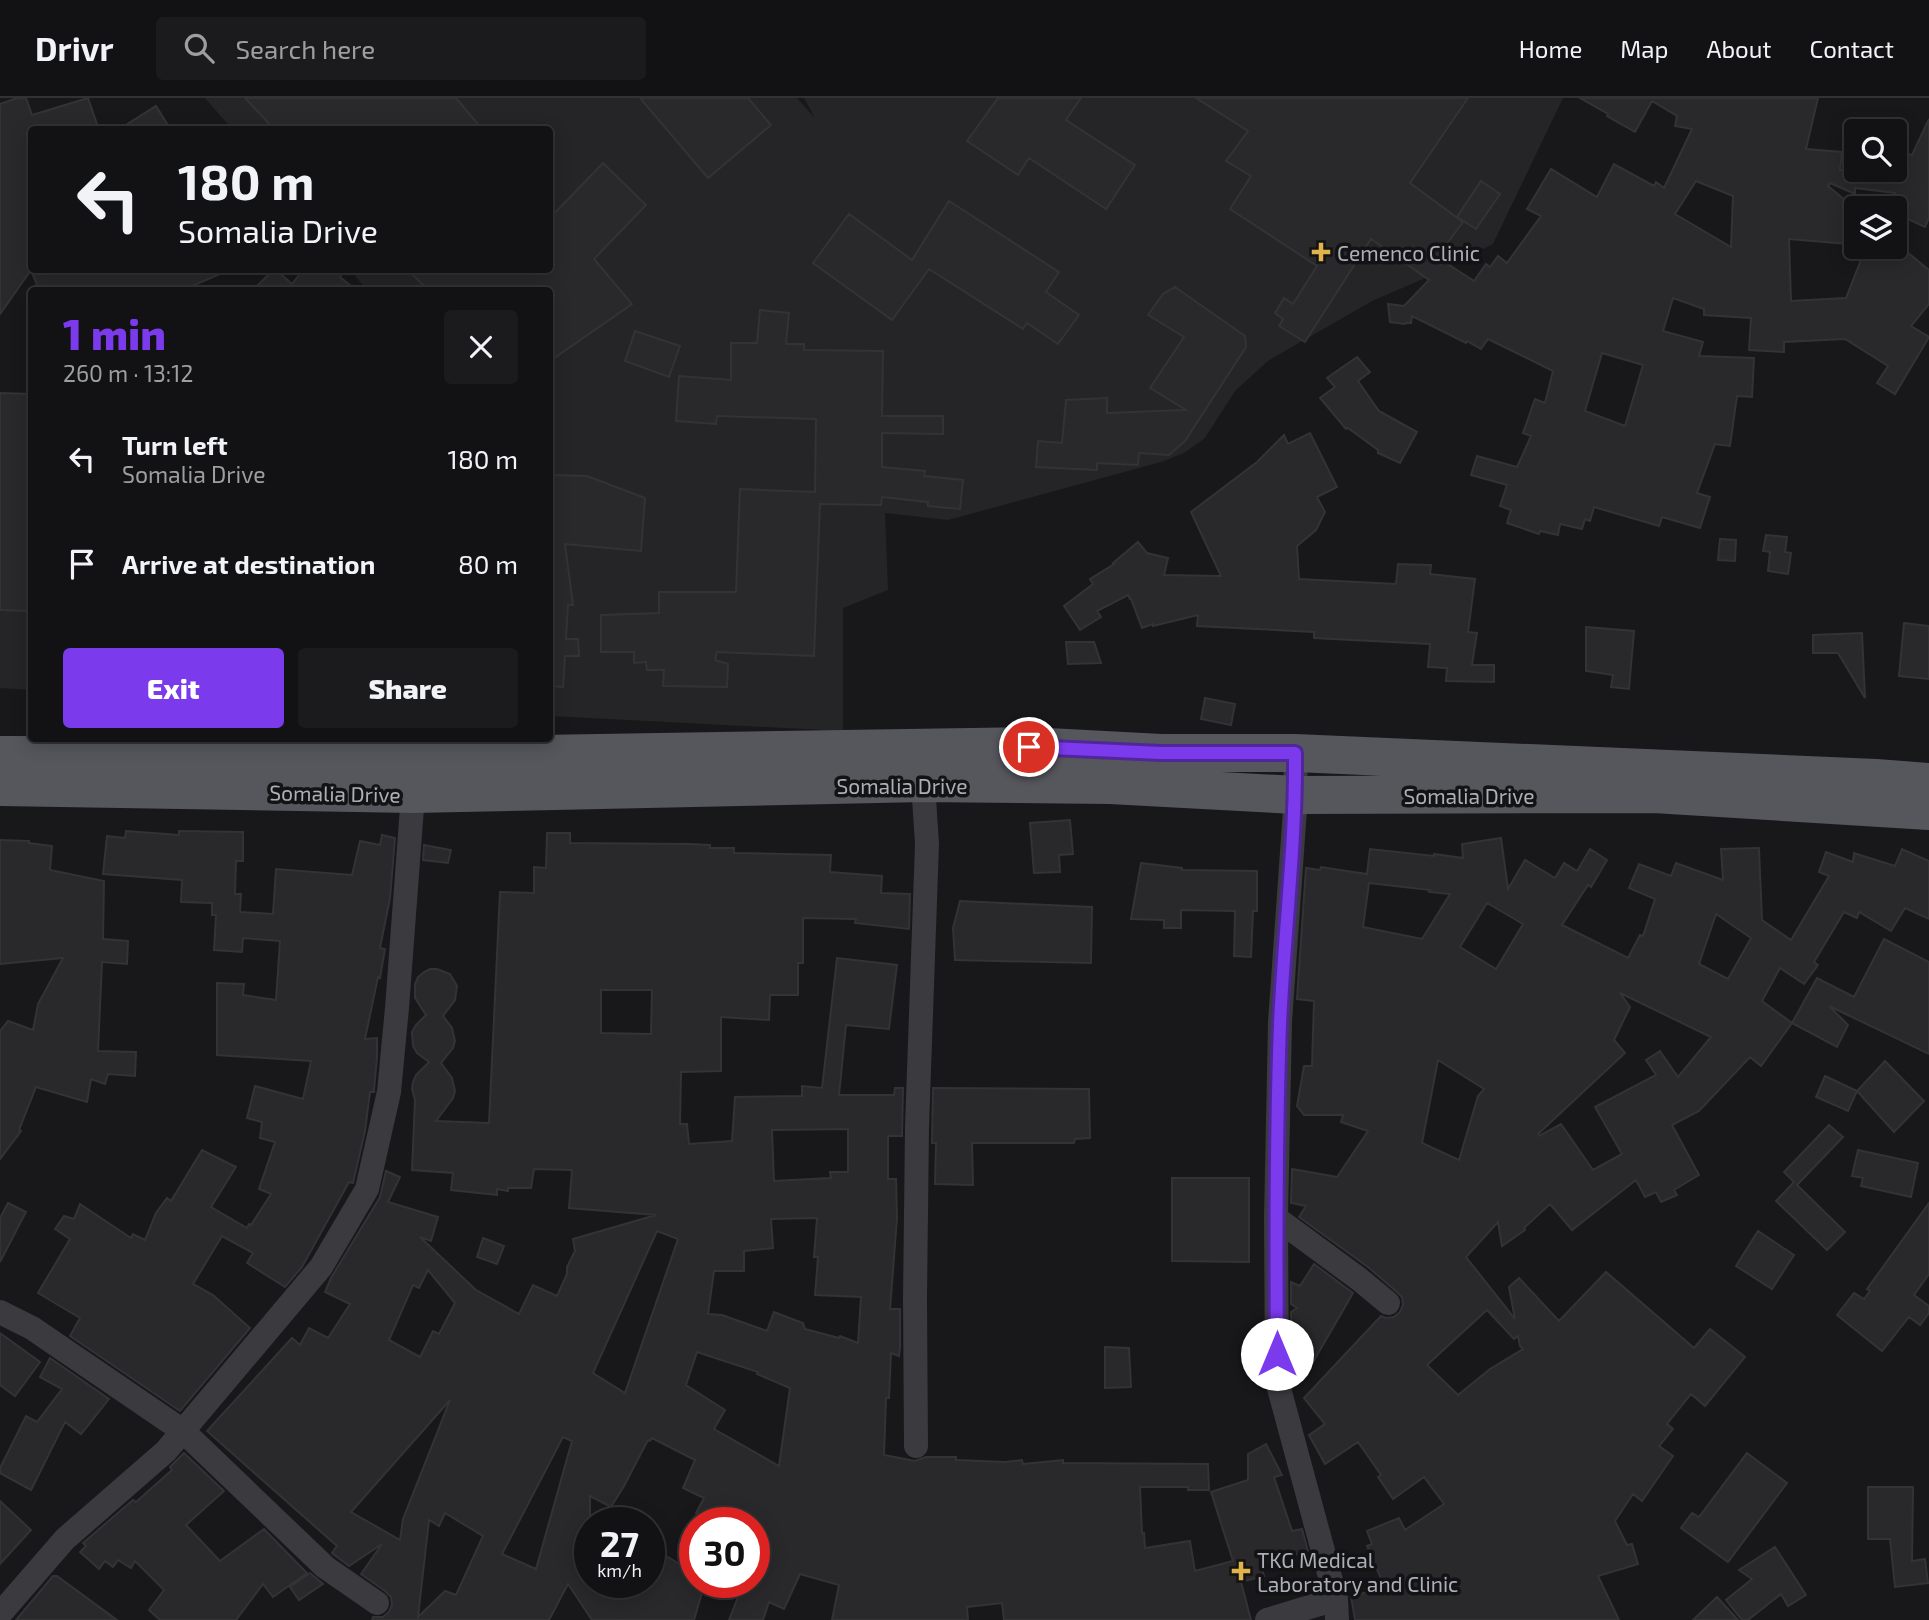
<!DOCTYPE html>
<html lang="en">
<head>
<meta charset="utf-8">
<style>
  :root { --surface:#121214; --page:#1b1b1d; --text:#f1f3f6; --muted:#9c9ea0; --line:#313234; --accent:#7c3aed }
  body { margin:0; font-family:"Exo 2",sans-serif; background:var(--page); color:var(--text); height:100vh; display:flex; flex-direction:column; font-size:26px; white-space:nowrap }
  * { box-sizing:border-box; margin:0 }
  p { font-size:23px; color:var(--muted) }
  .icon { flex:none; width:38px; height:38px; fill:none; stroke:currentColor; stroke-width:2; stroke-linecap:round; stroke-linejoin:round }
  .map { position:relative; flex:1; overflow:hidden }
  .details { position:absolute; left:28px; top:189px; width:525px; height:455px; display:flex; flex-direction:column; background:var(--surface); border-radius:7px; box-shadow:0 4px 18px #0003,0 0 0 2px var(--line) }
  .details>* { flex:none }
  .banner { position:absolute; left:28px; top:28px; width:525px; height:147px; border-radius:7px; box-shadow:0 4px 18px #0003,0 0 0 2px var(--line); background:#121214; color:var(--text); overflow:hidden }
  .fabs { position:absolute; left:1844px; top:21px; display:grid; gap:14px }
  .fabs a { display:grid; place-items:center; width:63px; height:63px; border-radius:7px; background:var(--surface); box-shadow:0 4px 18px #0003,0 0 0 2px var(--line); font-size:35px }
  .speed { position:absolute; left:574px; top:1409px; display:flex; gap:14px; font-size:35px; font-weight:700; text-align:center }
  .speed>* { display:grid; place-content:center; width:91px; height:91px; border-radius:50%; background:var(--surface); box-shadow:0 4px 18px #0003,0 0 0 2px var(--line); line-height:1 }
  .speed small { font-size:18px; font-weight:400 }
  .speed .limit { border:10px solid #d22; background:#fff; color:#111 }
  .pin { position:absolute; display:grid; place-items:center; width:60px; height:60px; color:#fff; margin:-30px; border:4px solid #fff; border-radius:50%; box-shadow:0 2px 7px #0007 }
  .me { position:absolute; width:77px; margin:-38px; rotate:0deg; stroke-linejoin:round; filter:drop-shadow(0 0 5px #0008) }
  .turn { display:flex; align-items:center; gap:24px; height:147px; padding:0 35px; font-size:32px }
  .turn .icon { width:91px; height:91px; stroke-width:2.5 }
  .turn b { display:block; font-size:49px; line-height:60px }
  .round { display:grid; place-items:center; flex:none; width:74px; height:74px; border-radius:7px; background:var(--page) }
  .head { display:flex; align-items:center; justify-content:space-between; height:119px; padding:0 35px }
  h1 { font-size:42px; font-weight:800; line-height:52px; color:var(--accent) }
  .cta { display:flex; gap:14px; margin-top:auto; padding:14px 35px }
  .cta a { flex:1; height:80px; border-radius:7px; background:var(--accent); color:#fff; font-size:28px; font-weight:800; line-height:80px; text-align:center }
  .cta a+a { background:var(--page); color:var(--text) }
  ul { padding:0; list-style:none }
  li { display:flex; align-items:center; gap:21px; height:105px; padding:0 35px }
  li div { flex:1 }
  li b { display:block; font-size:26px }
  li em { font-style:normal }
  header { display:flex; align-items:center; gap:42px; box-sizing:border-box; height:98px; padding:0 35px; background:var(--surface); border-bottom:2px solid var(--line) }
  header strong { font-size:33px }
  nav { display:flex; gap:38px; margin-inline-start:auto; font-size:24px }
  .search { width:490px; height:63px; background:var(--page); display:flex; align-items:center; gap:18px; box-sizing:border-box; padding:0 24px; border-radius:7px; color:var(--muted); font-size:26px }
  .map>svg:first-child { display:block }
  .built { fill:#252427 }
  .building { fill:#29282b; stroke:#333336; stroke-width:2; fill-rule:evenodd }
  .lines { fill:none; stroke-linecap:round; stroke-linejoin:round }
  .street { stroke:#3a3a3f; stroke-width:24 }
  .primary { stroke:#56575d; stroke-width:38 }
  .route-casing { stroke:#51269a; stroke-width:18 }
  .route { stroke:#7c3aed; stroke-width:12 }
  .poi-dot { fill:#e0b44a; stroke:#131315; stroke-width:2.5 }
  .labels { text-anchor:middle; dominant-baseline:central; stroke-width:7; stroke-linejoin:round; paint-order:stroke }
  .poi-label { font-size:21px; fill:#acafb8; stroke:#131315; text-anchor:start }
  .street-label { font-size:21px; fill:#acafb8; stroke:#131315 }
</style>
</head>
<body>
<header>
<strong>Drivr</strong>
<div class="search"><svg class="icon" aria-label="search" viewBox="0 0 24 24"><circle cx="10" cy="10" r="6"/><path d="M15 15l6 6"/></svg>Search here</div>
<nav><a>Home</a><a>Map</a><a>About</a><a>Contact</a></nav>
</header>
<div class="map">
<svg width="1929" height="1522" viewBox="0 0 1929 1522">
  <rect width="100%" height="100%" fill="#18181a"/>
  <path class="built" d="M205,0H797L815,20L804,0H1563L1493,146L1423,181L1372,203L1268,263L1235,293L1205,340L1184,355L1161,364L948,422L885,415L888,492L843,510V633L550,618V192H367L350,172H550V32L232,31Z
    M31,404V592L0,590V458Z"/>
  <path class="building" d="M17,0H26L32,17L88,0L99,32H32L31,172H229L183,192H39L31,172L0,216V6Z
    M245,0H456L483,32H275Z
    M640,0H748L771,27L708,80Z
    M998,0H1081L1066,22L1135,67L1106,111L1029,60L1018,77L967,43Z
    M1196,0H1468L1410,85L1463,124L1437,159L1474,183L1486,166L1490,169L1498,158L1507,165L1541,118L1527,111L1551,71L1597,99L1614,66L1654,88L1656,84L1664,90L1692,31L1675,28L1677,18L1652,3L1635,34L1607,18L1608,16L1580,0H1818L1806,51L1842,54L1840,72H1895V54L1912,57L1929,21V120L1925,129L1895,115V95L1855,90V96L1830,85L1828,88L1853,109L1848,146L1789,141L1791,203L1846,200L1866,149H1901L1929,172V206L1911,228L1929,239L1895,296L1877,285L1888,268L1845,241L1784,244V254L1749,252L1751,220L1704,217V211L1673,200L1663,233L1703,244L1699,258L1754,260L1752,299L1737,298L1730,348L1715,346L1697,395L1710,399L1700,430L1662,419L1659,428L1594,409L1590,423L1585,421L1582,431L1560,426L1558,437L1540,433L1539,436L1507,425L1511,412L1500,408L1507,387L1471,377L1477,358L1517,369L1531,338L1523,335L1535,301L1545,305L1553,273L1488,241L1481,251L1467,243L1466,245L1412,218L1411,225H1406L1405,226L1390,224L1388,206L1404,208L1429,182L1371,141L1305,244L1279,228L1283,221L1275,215L1284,200L1293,206L1317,168L1230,111L1251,78L1226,63L1248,33ZM1696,83L1733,98L1731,149L1675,116ZM1602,255L1643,267L1625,328L1585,313Z
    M156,8L171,32H118Z
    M603,65L646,107L594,161L632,206L550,263V192H428L408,172H550V120Z
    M1481,83L1500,96L1476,131L1457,119Z
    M949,103L1059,174L1046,194L1079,217L1058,246L1027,225L1023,231L929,171L892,222L813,165L849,116L912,162Z
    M273,172H276L292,186L303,172H345L340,179L356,192H253Z
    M1175,189L1245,238L1246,249L1185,343L1169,357L1139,355L1138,367L1097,365V372L1036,369L1038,343L1062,345L1066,302L1107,300V315L1186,312L1150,290L1184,239L1148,217L1163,196Z
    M760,212L789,215L786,246H804V252L883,253L882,318H943V336L882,335V369L925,373L924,378L963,382L960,411L928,408V404L882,399L881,407L820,406L814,558L717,554L715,562L728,566L727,589L663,588L664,572H647L646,564L634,565V554H601V517L659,515V494H736L740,391L815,394L816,321L717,318L716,326L676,323L679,278L731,282V245H757Z
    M635,233L680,248L669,279L625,263Z
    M1357,259L1370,274L1358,283L1379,313L1417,334L1400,365L1378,355V352L1348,330L1346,331L1320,300L1335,289L1327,280Z
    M0,295L32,296V513L0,512Z
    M1310,335L1337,389L1317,399L1325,414L1316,432L1297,448L1299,481L1396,486L1398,466L1431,467L1430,476L1475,481L1468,534L1477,535L1472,567H1494V584L1446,583L1447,570L1428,569L1430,546L1314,540V534L1197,528L1198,517L1153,528V526L1142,530L1131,501H1130L1128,497L1097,513L1101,519L1080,532L1064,508L1093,486L1090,481L1114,466L1113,465L1138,444L1147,455L1168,460L1164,477L1221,478L1191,414L1257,364L1284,337L1288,346Z
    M550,377L587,378L645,400L641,453L565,446L573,507H568L566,541H578L579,558H565L563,589L550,588Z
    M1766,437L1787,439L1785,454L1791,455L1788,476L1768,473L1770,454L1763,453Z
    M1720,441L1736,442L1735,463L1718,462Z
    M1904,525L1929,528V581L1899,578Z
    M1586,529L1634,533L1629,591L1611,589L1613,577L1586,573Z
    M1862,535L1865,600L1838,555H1813V537Z
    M1066,544H1094L1101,565L1068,566Z
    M1205,600L1235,606L1231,627L1201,621Z
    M1070,722L1073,756L1059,757L1060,774L1034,775L1030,725Z
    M126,733L179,737V733L243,734V763H236L235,796H241L240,814L273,816L276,771L352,777L360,743L380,747L382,737L395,740L390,800L380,850L385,851L380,880L378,879L365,941L377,940V959L374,992V994H370L365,1033L353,1085L349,1084L302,1169L285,1189L247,1165L253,1155L222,1138L193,1186L213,1197L250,1230L180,1313L70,1238L80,1220L38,1195L70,1141L55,1131L64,1118L74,1121L80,1106L131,1140L133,1136L145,1142L156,1115L167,1100L171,1103L202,1052L236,1069L211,1109L247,1130L249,1126L251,1127L271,1096L259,1091L275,1044L260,1040L262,1024L247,1020L255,988L303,1001L311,963L217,957V885L244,886L243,897L276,902L280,843L243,840L242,854L214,852L216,817H212V805L181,804L182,782L103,776L107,738L125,740Z
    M547,735H570V745L689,746L710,747V750H734V755L831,757L830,774L882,778L881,795L910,796L909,831L855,825L856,821L803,820V865H798V897H770L769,922L721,919V973L681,974L680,1026H687L689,1046L732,1043L735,999L802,998V988L822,990L837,860L897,867L889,931L846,927L839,997H894L895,990H903L902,1038H888V1081H896L897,1120L890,1211H900V1250L899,1258L891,1255L889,1300H886L884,1357L915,1363L926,1359H956V1362L1005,1364L1022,1362L1023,1366L1063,1362V1365L1208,1366L1209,1392H1188V1389H1140L1142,1435H1144L1145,1450L1190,1443L1195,1473L1233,1463L1211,1394L1248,1382V1356L1266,1346L1282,1377L1274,1379L1292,1433L1302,1431L1308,1453L1261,1466L1264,1478L1241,1484L1251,1522H1004L1002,1505L967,1509L968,1522H832L839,1487L800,1476L784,1511L769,1504L763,1522H729L744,1484H754V1424H697L702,1418L696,1415L704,1400L683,1390L695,1362L652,1340L650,1343L648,1342L624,1388L611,1409L590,1398V1484H649V1448L695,1475V1484H705L694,1522H592L568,1486L549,1522H372L373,1519H383L389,1514L392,1507L391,1499L385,1493L361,1476L382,1446L349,1468L332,1455L337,1448L207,1333L292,1240L300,1247L309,1230L328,1240L350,1206L325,1194L331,1180L380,1099L386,1073L400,1079L388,1104L438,1119L431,1143L420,1139L476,1192L519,1216L533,1187L557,1198L567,1176V1169L575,1153L573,1141L656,1117L569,1110L572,1072L534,1071L531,1090H508V1093L497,1091V1097L451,1092L453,1075L412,1072L415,1002L412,991L413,984L416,977L429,964L417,955L413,948L412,934L416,927L426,917L415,900V886L418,879L424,874L430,871H437L450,876L457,888L455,902L443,918L452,930L455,943L453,950L441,965L452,980L455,993L453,1000L436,1023L489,1025L500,794L534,795V769L546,770ZM601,892H652L651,936L601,935ZM848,1031V1074H830L831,1080L774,1083L772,1032ZM817,1120L814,1159H818L815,1197L861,1199L858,1245L840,1238L839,1240L805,1231L803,1225L774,1214L767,1233L722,1217L708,1216L714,1173H744V1153L773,1150L771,1121ZM657,1133L678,1141L625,1295L593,1275ZM428,1172L455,1205L439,1236L433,1233L420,1259L389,1242L413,1187L419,1190ZM697,1254L758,1274L757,1276L790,1290L779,1368L714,1331L725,1312L686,1287ZM450,1302L403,1421L400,1442L351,1414ZM563,1339L572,1343L536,1471L502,1456ZM445,1415L483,1438L456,1497L445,1493L418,1519L429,1422L439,1428Z
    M1501,740L1508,791L1525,762L1555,780L1564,765L1577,773L1590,751L1607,762L1591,789L1588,787L1562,827L1628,860L1640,837L1643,838L1655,801L1629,790L1639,766L1671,778L1676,765L1723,782L1721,751L1759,750L1762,822L1791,842L1829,778L1819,774L1826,754L1853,764L1854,755L1895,768L1902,751L1929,763V821L1905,810L1891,833L1859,814L1857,820L1844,814L1814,864L1818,867L1804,886L1780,870L1762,903L1792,925L1761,968L1750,959L1699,1013L1672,1027L1699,1077L1674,1092L1677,1097L1661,1104L1656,1094L1645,1099L1636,1082L1572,1132L1550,1106L1524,1130L1525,1132L1502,1148L1498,1124L1466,1159L1515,1221L1509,1189L1519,1180L1559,1223L1606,1174L1694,1250L1710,1231L1745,1259L1705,1308L1691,1296L1667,1326L1673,1331L1659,1348L1673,1358L1642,1403L1633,1396L1615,1423L1627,1447L1632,1446L1638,1466L1598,1478L1619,1522H1355L1351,1498L1385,1490L1367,1448L1372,1446L1367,1433L1399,1420L1405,1432L1444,1406L1424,1379L1393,1401L1378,1379L1381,1377L1358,1344L1325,1366L1309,1337L1325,1326L1304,1300L1381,1218L1386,1220L1394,1219L1400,1214L1403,1207L1402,1199L1397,1194L1368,1169L1299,1119L1306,1108L1291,1105L1292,1071L1337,1079L1368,1033L1341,1024L1343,1017H1304L1297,1008L1304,968H1312L1314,903L1297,901L1306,770L1320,772L1321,769L1367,776L1370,751L1434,758V756L1463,760L1462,746ZM1369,785L1430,792L1429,794L1450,796L1422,841L1363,829ZM1487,805L1523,826L1496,871L1460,849ZM1716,816L1751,840L1728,881L1699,866ZM1620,895L1711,939L1678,979L1660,953L1646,962L1656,977L1595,1009L1622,1056L1593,1072L1561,1026L1539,1038L1538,1036L1625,955L1614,942L1630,909ZM1438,962L1484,991L1478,998L1459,1062L1422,1045ZM1487,1212L1514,1241L1518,1238L1520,1248L1523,1251L1490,1271L1458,1297L1427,1267Z
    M0,742L29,743V745L52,748L50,772L104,783L103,841L128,843L127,866L102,864L98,953L136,954L135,978L108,976L105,986L91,981L87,1004L36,989L19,1032L21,1033L0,1061V933L8,923L33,932L38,906L63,860L0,866Z
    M424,747L451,752L448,765L423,762Z
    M1141,765L1182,770V772L1257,773V813H1253L1251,859L1234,858L1235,813L1181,812V830H1164V822L1131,821Z
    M960,803L1092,809L1091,865L955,862L953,830Z
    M1884,841L1929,864V956L1829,908L1848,927L1837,949L1792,925L1817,880L1854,899Z
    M1885,963L1924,1003L1894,1034L1857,993Z
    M1825,978L1857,993L1848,1013L1816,999Z
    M933,990L1089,991L1090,1040L1075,1041L1074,1045H972L973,1087L935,1086L936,1045H932Z
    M1829,1027L1843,1039L1797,1087L1845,1134L1827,1152L1776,1103L1794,1084L1784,1074Z
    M1858,1052L1918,1065L1911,1099L1861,1088L1863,1080L1852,1078Z
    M1172,1080H1249V1164L1172,1163Z
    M8,1105L26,1114L0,1164V1120Z
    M1929,1105V1176L1914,1197L1929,1208V1215L1920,1227L1909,1219L1882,1253L1837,1217L1854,1195L1864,1201L1870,1193L1867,1191Z
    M1758,1133L1794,1157L1772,1191L1736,1168Z
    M483,1140L504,1148L497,1166L477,1159Z
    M1314,1166L1353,1195L1309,1271L1292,1252L1291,1214L1297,1210L1291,1206V1184L1300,1188Z
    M0,1235L40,1264L15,1298L0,1287Z
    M1105,1249L1129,1250L1131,1289L1105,1290Z
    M50,1260L109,1301L81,1336L65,1324L31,1392L0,1375V1370L26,1318L37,1324L62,1291L40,1279Z
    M184,1355L224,1393L186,1427L220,1463L264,1431L307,1475L273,1499L263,1486L236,1522H160L149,1512L164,1492L135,1463L131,1470L118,1462L113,1469L105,1463L99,1471L80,1454L86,1448L83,1445L133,1402L136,1404L172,1372L170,1369Z
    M1747,1355L1787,1385L1728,1464L1681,1430L1692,1415L1699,1419Z
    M1868,1389H1913L1912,1463L1925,1461L1928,1485L1895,1489L1890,1441H1868Z
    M0,1403L31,1432L0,1466Z
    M1775,1449L1806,1497L1788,1508L1781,1496L1748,1522H1742L1726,1502L1752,1481L1739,1472Z
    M310,1475L323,1486L299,1502L290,1489Z
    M53,1478H57L117,1522H16Z
    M1717,1499L1738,1522H1693Z"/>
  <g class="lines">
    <path class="street" d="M1295,655L1296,697L1280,924L1276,1120L1277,1283L1336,1501L1337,1522
      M1276,1120L1359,1181L1388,1205
      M0,1214L32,1230L183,1333L325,1469L377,1505
      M916,1348L915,1201L917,1029L927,746L923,685
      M0,1516L65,1441L166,1353L321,1169L367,1091L389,994L397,910L413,696
      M1267,1522L1336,1501"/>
    <path class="primary" d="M0,657L410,658L1029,648L1161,655H1295L1876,680L1929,684
      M0,689L413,696L923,685L1110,687L1296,697L1654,696L1929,713"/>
  </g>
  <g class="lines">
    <defs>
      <path id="route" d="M1029,649L1161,655H1295C1296,746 1284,836 1280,926C1276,1036 1276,1146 1277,1256"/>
    </defs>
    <use href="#route" class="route-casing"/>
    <use href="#route" class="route"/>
  </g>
  <g class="poi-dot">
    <path d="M1317.5 143.5h7v7h7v7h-7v7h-7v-7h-7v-7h7z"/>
    <path d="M1237.5 1462.5h7v7h7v7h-7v7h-7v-7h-7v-7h7z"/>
  </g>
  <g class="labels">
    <g class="poi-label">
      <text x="1337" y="154">Cemenco Clinic</text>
      <text x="1257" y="1461">TKG Medical<tspan x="1257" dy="24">Laboratory and Clinic</tspan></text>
    </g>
    <g class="street-label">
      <text x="902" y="687">Somalia Drive</text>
      <text transform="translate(335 695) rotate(1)">Somalia Drive</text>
      <text x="1469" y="697">Somalia Drive</text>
    </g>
  </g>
</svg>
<div class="fabs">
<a><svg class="icon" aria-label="search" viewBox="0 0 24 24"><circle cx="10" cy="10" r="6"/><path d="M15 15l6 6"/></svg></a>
<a><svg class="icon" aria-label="layers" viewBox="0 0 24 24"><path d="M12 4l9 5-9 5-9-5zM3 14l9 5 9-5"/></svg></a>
</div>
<div class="speed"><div>27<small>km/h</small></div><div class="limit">30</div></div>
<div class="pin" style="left:1029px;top:649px;background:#d93025"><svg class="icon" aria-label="arrive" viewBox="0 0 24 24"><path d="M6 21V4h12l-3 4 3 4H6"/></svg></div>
<svg class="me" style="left:1277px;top:1256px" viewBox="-20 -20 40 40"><circle r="19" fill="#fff"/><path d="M0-13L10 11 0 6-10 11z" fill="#7c3aed"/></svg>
<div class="banner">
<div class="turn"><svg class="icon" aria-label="left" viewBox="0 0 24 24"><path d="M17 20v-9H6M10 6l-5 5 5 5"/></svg><div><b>180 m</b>Somalia Drive</div></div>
</div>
<section class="details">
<div class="head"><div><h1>1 min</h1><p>260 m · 13:12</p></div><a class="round"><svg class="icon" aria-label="close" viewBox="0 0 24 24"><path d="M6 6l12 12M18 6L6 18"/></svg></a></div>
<ul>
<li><svg class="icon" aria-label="left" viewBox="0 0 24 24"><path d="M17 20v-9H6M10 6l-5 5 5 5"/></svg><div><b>Turn left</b><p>Somalia Drive</p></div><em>180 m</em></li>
<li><svg class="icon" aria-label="arrive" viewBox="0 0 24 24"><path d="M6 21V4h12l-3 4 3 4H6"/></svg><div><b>Arrive at destination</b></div><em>80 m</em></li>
</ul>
<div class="cta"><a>Exit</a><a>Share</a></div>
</section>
</div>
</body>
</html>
